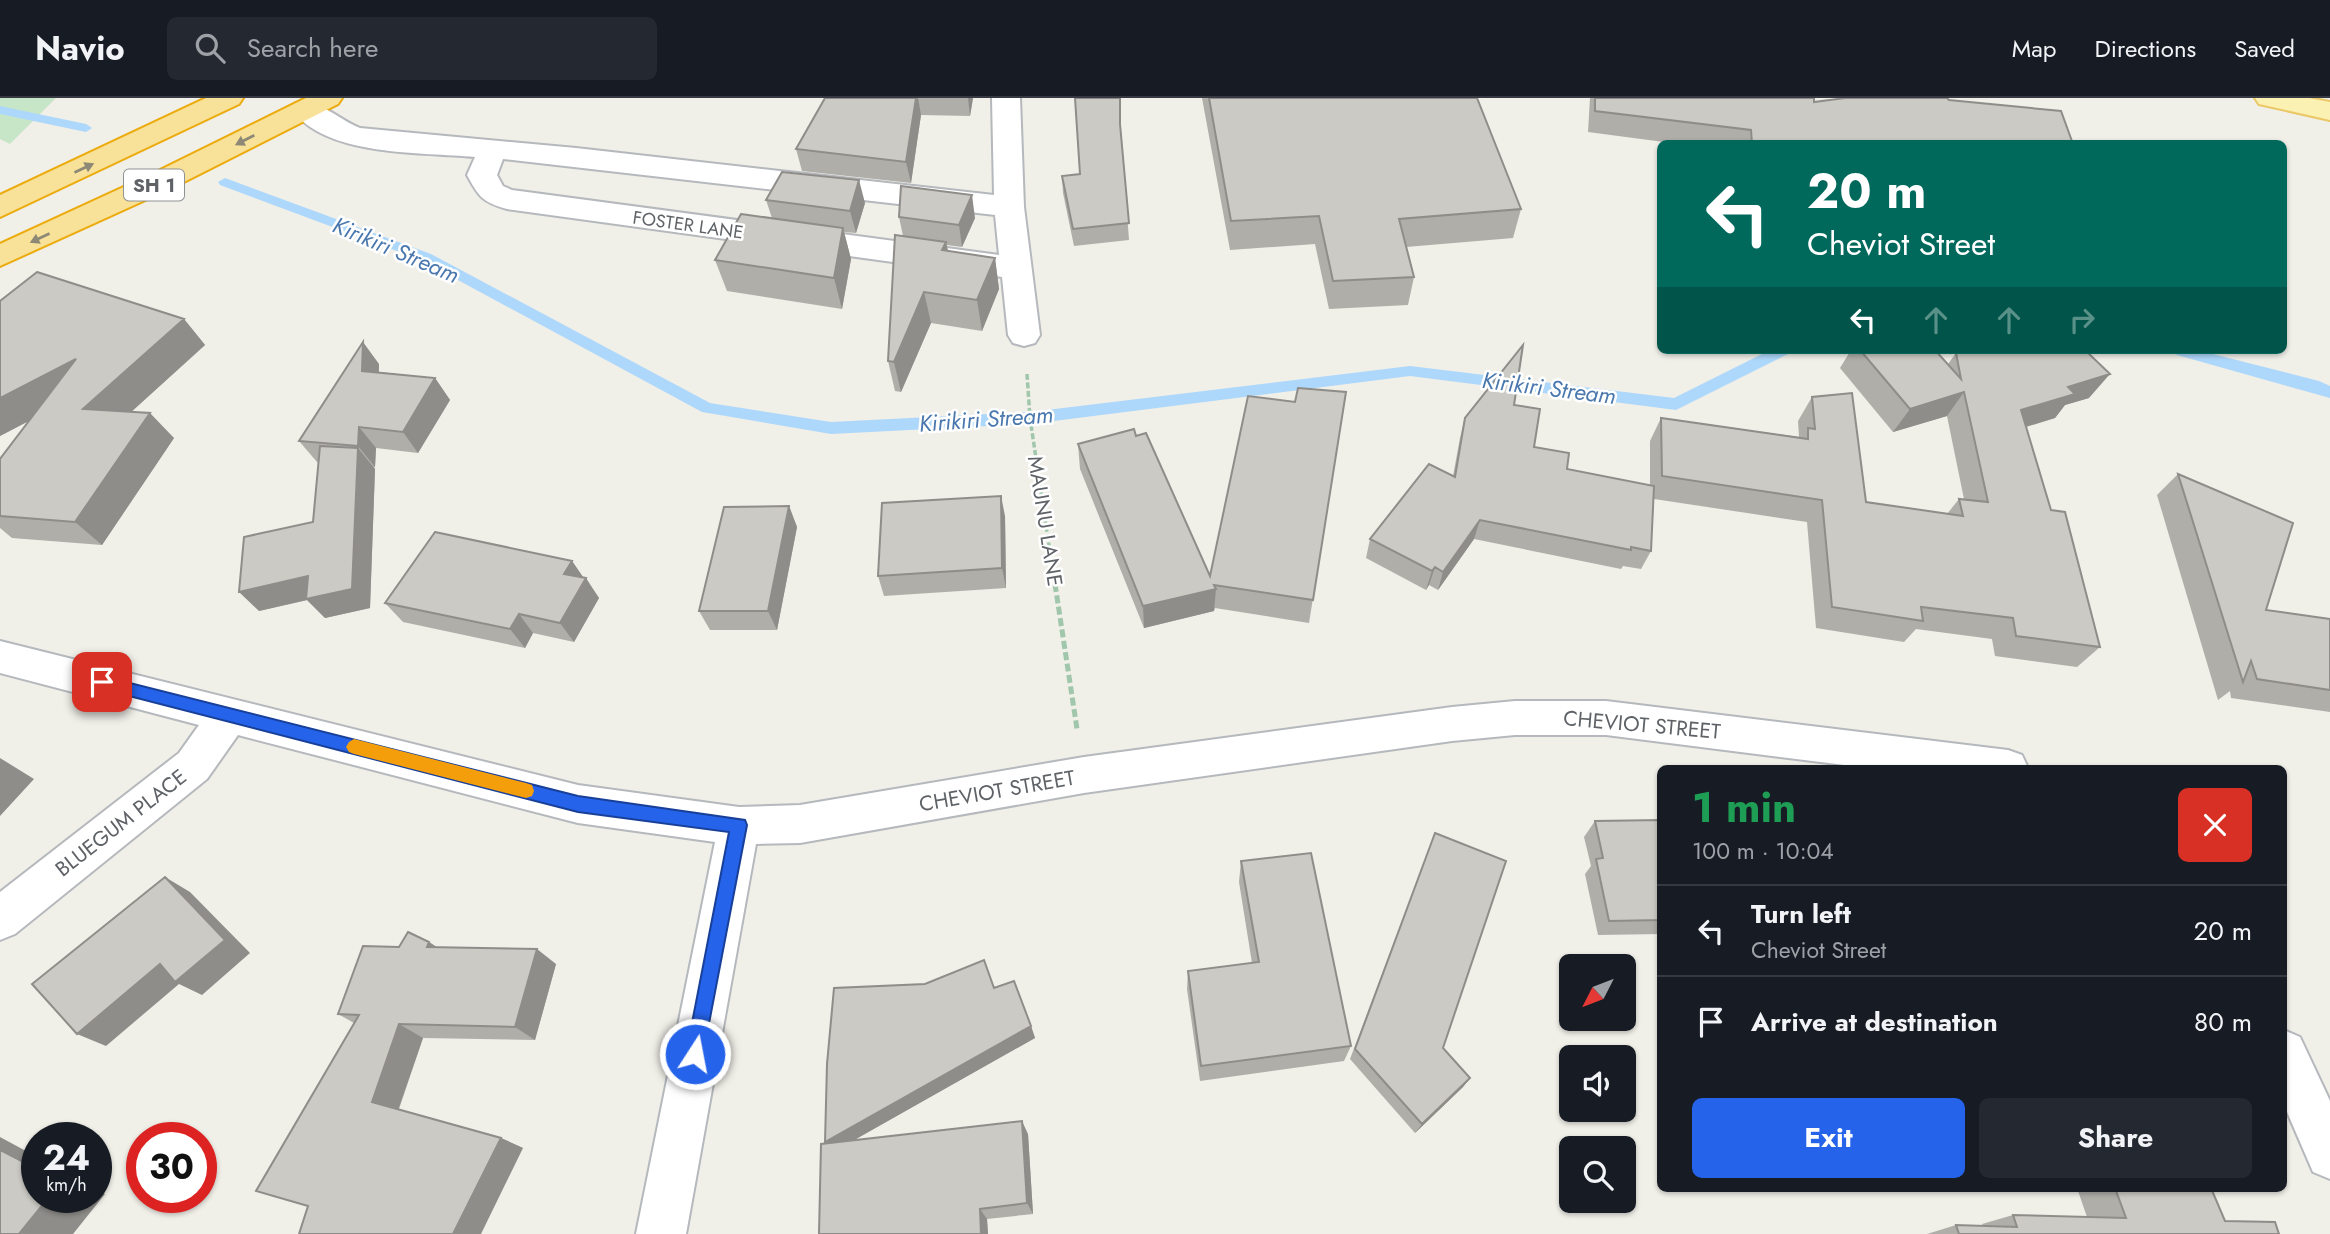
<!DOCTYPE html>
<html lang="en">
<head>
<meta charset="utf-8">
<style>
  :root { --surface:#171b24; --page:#242831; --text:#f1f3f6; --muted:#9ea1a6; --line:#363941; --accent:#2563eb }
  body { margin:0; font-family:Jost,sans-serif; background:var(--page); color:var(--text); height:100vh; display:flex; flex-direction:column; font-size:26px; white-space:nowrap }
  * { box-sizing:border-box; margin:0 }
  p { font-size:23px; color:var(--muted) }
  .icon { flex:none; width:38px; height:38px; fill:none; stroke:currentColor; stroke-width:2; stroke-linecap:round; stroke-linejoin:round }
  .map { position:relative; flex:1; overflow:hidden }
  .sheet { position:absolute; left:1657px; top:667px; width:630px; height:427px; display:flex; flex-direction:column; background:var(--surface); border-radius:10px; box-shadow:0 2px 5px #0004 }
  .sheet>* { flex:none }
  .guide { position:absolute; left:1657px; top:42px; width:630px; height:214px; border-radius:10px; box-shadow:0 2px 5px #0004; background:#00695c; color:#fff; overflow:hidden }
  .needle { width:46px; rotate:228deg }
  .tools { position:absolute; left:1559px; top:856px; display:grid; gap:14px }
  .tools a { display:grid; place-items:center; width:77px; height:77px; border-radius:10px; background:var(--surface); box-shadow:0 2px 5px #0004; font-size:35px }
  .speed { position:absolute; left:21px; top:1024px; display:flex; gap:14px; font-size:35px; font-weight:700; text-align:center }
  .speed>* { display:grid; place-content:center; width:91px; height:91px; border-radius:50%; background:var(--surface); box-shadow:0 2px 5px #0004; line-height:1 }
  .speed small { font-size:18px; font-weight:400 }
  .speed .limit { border:10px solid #d22; background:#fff; color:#111 }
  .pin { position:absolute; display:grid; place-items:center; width:60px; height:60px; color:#fff; margin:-30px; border-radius:14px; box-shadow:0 4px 10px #0006 }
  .me { position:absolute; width:77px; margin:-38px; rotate:11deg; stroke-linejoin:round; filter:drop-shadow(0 0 5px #0008) }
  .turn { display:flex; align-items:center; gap:24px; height:147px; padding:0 35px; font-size:32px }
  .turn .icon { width:91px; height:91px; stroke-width:2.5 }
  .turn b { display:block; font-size:49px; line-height:60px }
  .lanes { display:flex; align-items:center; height:66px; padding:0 35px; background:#0003; justify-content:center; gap:35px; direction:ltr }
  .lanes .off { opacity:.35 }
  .round { display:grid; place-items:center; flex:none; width:74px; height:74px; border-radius:10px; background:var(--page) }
  .overview { display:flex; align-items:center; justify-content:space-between; height:119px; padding:0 35px }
  h1 { font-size:42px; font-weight:700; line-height:52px; color:#1e9e55 }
  .cta { display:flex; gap:14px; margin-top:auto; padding:14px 35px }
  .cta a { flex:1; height:80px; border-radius:10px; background:var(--accent); color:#fff; font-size:28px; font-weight:700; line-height:80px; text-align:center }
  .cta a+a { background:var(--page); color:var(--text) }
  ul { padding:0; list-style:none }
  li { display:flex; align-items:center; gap:21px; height:91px; padding:0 35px; border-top:2px solid var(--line) }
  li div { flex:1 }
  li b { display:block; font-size:26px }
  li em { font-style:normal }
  header { display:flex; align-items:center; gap:42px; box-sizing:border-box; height:98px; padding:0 35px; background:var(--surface); border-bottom:2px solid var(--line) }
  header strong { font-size:33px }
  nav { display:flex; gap:38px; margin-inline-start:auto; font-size:24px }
  .search { width:490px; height:63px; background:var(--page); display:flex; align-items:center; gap:18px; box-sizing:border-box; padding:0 24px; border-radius:10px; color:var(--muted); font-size:26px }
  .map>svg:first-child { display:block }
  .green { fill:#c7e6c7 }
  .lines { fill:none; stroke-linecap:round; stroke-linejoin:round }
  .stream { fill:#aed8fb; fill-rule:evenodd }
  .minor-casing { stroke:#b5b8bc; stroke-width:4 }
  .major-casing { stroke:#ebc867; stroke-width:4 }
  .highway-casing { stroke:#ecab0d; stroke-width:4 }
  .path-far1 { stroke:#a0c7ac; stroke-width:3.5; stroke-dasharray:6 2.5; stroke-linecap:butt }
  .path { stroke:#a0c7ac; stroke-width:5; stroke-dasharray:8 3.5; stroke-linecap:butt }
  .minor { fill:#fff; fill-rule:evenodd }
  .major { fill:#fbf1b3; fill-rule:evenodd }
  .highway { fill:#f8e198; fill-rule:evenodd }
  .wall { fill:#afaea9 }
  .shaded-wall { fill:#8f8d89 }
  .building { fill:#cccac4; stroke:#8f8d89; stroke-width:2 }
  .oneway { fill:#8d8976 }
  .route { fill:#2563eb; stroke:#184099; stroke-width:2 }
  .slow { fill:#f59e0b }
  .labels { text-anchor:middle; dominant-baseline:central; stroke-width:5; stroke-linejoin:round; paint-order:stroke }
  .far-street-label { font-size:18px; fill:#5f6367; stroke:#fff }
  .shield { fill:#fff; stroke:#8f9295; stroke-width:2 }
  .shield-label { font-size:19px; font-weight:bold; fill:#5f6367 }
  .street-label { font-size:21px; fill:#5f6367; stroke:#fff }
  .water-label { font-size:23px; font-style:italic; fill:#4a78ae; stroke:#fff }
</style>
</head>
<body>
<header>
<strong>Navio</strong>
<div class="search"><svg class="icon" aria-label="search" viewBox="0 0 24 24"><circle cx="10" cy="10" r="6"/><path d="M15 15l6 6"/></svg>Search here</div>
<nav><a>Map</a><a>Directions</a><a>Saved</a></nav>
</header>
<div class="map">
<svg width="2330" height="1136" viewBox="0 0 2330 1136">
  <rect width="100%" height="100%" fill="#f0efe8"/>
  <path class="green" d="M0,0H56L10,46L0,41Z"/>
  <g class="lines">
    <path class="stream" d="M0,8L86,26L92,30L86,34L0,16Z
      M225,80L431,156L710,305L831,324L1030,314L1410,268L1674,300L1770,252H1790L1788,256L1676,312L1410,278L1030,326L831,336L702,314L421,162L220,87L218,84Z
      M2170,252H2197L2319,283L2330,288V300L2177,257Z"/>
    <defs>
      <path id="minor" d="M992,0H1020L1024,109L1040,237L1035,245L1024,248L1013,245L1008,237L1002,179L507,111C482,104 479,99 467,77L475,59C423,54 324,59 292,11L296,5C319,0 339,22 360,30L576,50L994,97ZM503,61L995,117L999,157L512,92L503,88L497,77Z
        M0,543L578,687L739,709L800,707L1084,659L1452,609L1515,603H1606L2008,652L2022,657L2028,670H1868L1606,637H1515L1452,643L1084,695L800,745L756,746L686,1136H636L715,744L578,725L238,637L207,681L15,836L0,842V794L179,655L199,627L0,575Z
        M2284,932L2300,939L2330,1003V1081L2313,1074L2284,1007Z"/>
      <path id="major" d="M2255,0H2309L2330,4V22L2259,6Z"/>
      <path id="highway" d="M206,0H243L239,6L0,119V97Z
        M306,0H342L338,6L174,89L0,168V146L154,75Z"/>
    </defs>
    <use href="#minor" class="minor-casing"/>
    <use href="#major" class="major-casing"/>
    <use href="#highway" class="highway-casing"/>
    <path class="path-far1" d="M1027,276L1030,320L1055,488"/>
    <path class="path" d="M1055,486L1077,631"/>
    <use href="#minor" class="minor"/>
    <use href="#major" class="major"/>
    <use href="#highway" class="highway"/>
  </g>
  <path class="wall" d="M825,0H973L970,18L921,17L911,85L802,73L796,51Z
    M1202,0H1477L1521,111L1513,140L1406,149L1414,179L1408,207L1329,211L1315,146L1230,152Z
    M1590,0H1814V4L1949,2L2073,46H1679L1588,34Z
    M1121,34L1129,142L1074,148L1063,95L1062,78L1080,76Z
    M766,102L865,105L856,135L844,134L851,161L842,211L727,193L715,162L772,120Z
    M899,119L975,120L962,149L947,147L948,153L995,160L999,191L982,233L931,225L901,294L895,293L888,263L903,138Z
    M0,203L184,221L205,247L131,314L174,340L102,447L12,440L0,430V361L29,323L0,338Z
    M1851,252H1935L1948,266L1956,255L2089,300L2065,307L2055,320L2026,329L2051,412L2100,549L2077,569L1995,558L1992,541L1916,531L1904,544L1816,530L1807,424L1654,401L1651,453L1641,471L1623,468L1621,471L1474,441L1438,492L1429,487L1426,492L1366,460L1370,441L1453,378L1460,340L1465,320L1514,307L1534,349L1567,371L1650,387V343L1661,320L1799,339L1798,323L1812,299L1866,404L1947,416L1959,401H1964L1947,318L1893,334L1840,270Z
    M379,266V274L435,280L450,302L418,355L376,350L375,369H374L375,371L370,510L325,520L307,502L259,513L313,424L319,364H317L299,343Z
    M1346,294L1309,525L1215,510L1214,513L1144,530L1080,371L1078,346L1210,478L1295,304Z
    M2178,376L2266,512L2330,521V614L2231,600L2230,593L2218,602L2157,397Z
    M789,408L797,429L777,532H710L699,513Z
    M1005,418L1006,490L884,498L878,478Z
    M572,463L583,479L599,500L574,544L533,535L525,550L403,524L385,505Z
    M1661,722V836L1598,837L1585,776L1591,768L1584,739L1595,723Z
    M1435,735L1443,950L1470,980L1463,989L1415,1035L1350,961Z
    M1241,763L1351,948L1344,963L1200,983L1187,891L1188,873L1252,865L1239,784Z
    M429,844L437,849L556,866L535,942L423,940L399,1011L501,1040L523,1050L308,1108L354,925L338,916L399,849Z
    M994,890L1031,928L1035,940L853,1042L1028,1036L1033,1116L987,1121L988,1136H819L827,1045L825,1044Z
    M2077,1090H2211L2225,1123L2279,1136H1927L1956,1127L1983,1128L1982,1126L2013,1117L2087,1119Z"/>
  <path class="shaded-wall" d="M916,0H918L921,17L911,85L906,64Z
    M968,0H973L970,18Z
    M859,82L865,105L856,135L850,113Z
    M972,97L975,120L962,149L959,127Z
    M843,130L851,161L842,211L834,180Z
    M946,144L952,175L942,152Z
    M995,160L999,191L982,233L977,202Z
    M924,194L931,225L901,294L894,264Z
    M184,221L205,247L108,335L83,311Z
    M363,244L379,266L378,294L362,273Z
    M76,261L101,285L0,338V300Z
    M2110,276L2089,300L2065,307L2055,320L2002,336L2021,312L2068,289Z
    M435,280L450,302L418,355L403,334Z
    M1964,294L1947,318L1893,334L1910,311Z
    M150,315L174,340L102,447L75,424Z
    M359,329L376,350L375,369L358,348Z
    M358,350L375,371L370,510L325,520L307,502L259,513L239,494L308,478Z
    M1001,398L1005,418L1006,490L1002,470Z
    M789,408L797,429L777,532L768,513Z
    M1480,422L1474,441L1438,492L1443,474Z
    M572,463L585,482L586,480L599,500L574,544L560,525L564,476Z
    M1435,469L1429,487L1426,492L1432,473Z
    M1216,491L1214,513L1144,530L1143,508Z
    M519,516L533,535L525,550L510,531Z
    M0,660L34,681L0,718Z
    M165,779L190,794L250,855L202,897L179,886L106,948L77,936Z
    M429,844L451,859L427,849Z
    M537,851L556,866L535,942L515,929Z
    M399,926L423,940L397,1015L372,1004Z
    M1031,928L1035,940L835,1053L825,1044Z
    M1470,980L1463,989L1415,1035L1422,1026Z
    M1022,1023L1028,1036L1033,1116L1027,1105Z
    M0,1039L37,1059V1071L0,1052Z
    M501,1040L523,1050L481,1136H453Z
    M96,1091L105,1096L73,1136H19L49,1099H96Z
    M980,1111L987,1121L988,1136H981Z"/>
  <path class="building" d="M825,0H916L906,64L796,51Z
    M1075,0H1120V26L1129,125L1073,131L1062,78L1080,76Z
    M1209,0H1477L1521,111L1399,121L1414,179L1333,183L1319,118L1231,123Z
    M1595,0H1814V4L1845,0H1947L1949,2L2061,13L2073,46H1752L1751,32L1595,13Z
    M782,74L859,82L850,113L766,102Z
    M901,88L972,97L959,127L899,119Z
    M741,116L843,130L834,180L715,162Z
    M895,137L946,144L942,152L995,160L977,202L924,194L894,264L888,263Z
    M37,174L184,221L83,311L150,315L75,424L0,418V361L76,261L0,300V203Z
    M363,244L362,273L435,280L403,334L359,329L358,348L299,343Z
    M1523,247L1514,307L1540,311L1534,349L1569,355L1567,371L1654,388L1651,453L1631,449V452L1480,422L1443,474L1435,469L1432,473L1370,441L1429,366L1455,379L1465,320Z
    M1860,252H1935L1961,281L1956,255L1968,252H2085L2110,276L2068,289L2075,296L2021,312L2051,412L2065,414L2100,549L2016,538L2013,520L1921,509L1923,523L1832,509L1822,402L1662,378L1661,320L1808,341V330L1815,331L1812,299L1852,295L1866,404L1963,418L1959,401L1988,404L1964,294L1910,311Z
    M1298,290L1346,294L1313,502L1214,487L1216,491L1143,508L1078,346L1134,331L1136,338L1146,335L1210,478L1248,298L1295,304Z
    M320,348L358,350L352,491L306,501L308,478L239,494L244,439L313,424Z
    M2178,376L2293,425L2266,512L2330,521V592L2257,581L2251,563L2243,584Z
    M1001,398L1002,470L878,478L882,405Z
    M789,408L768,513H699L724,409Z
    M435,434L572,463L564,476L586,480L560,525L519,516L510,531L385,505Z
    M1661,722V822L1609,823L1596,761L1603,760L1595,723Z
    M1435,735L1506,763L1443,950L1470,980L1422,1026L1355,951Z
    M1311,755L1351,948L1201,968L1188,873L1259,864L1241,763Z
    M165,779L225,842L175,884L160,866L77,936L32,886Z
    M408,834L429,844L427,849L537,851L515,929L399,926L372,1004L501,1040L453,1136H299L308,1108L256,1093L359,917L338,916L363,848L399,849Z
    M984,862L994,890L1014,883L1031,928L825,1044L827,966L834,890L925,886Z
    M1022,1023L1027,1105L980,1111L981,1136H819L821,1046Z
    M0,1052L37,1071V1099H49L19,1136H0Z
    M2115,1090H2211L2225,1123L2275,1124L2279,1136H1959L1956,1127L2017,1129L2013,1117L2126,1120Z"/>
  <defs><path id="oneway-solid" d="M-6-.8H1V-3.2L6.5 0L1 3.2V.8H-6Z" transform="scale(1.75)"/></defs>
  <g class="oneway">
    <use href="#oneway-solid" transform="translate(245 42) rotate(153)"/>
    <use href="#oneway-solid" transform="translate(84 70) rotate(-25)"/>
    <use href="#oneway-solid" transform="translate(40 140) rotate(155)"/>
  </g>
  <path class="route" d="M102,578L578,698L745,722L747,727L702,962L695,965L689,962L686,956L729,734L578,714L102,591L96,589L94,584L96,580Z"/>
  <path class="slow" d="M354,641L526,685L532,687L534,693L532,698L526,700L354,656L349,654L346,649L349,644Z"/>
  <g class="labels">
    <g class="far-street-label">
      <text transform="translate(688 127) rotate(8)">FOSTER LANE</text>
    </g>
    <rect class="shield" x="124" y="71.5" width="60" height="31" rx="5"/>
    <g class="shield-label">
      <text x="154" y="87">SH 1</text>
    </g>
    <g class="street-label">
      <text transform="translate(1045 423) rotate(81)">MAUNU LANE</text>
      <text transform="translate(1642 627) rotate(5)">CHEVIOT STREET</text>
      <text transform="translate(997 693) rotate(-10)">CHEVIOT STREET</text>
      <text transform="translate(121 725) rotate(-38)">BLUEGUM PLACE</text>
    </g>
    <g class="water-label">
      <text transform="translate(396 152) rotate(23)">Kirikiri Stream</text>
      <text transform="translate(1549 290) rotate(7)">Kirikiri Stream</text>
      <text transform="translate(986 321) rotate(-4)">Kirikiri Stream</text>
    </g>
  </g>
</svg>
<div class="tools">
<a><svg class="needle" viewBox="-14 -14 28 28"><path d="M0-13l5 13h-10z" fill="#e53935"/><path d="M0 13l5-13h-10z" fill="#9ea1a6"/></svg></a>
<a><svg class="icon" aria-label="sound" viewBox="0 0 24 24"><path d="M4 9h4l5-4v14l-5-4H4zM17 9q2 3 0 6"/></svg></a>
<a><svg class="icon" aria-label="search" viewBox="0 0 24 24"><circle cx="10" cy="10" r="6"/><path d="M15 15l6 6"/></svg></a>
</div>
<div class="speed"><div>24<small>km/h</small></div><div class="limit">30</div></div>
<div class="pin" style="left:102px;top:584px;background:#d93025"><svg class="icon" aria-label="arrive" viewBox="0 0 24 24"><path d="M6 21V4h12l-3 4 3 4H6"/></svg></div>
<svg class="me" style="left:695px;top:956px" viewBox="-20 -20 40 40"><circle r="17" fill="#2563eb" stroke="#fff" stroke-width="3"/><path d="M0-11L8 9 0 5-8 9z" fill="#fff"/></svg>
<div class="guide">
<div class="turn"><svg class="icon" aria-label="left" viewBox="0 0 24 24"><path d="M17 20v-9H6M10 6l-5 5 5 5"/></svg><div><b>20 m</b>Cheviot Street</div></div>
<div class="lanes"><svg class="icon" aria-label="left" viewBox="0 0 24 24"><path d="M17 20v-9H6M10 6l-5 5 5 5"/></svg><svg class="icon off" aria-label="ahead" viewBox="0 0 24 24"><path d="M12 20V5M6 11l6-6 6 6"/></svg><svg class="icon off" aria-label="ahead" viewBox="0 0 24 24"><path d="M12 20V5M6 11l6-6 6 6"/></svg><svg class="icon off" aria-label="right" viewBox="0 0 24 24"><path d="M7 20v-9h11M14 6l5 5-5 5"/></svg></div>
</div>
<section class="sheet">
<div class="overview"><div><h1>1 min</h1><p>100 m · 10:04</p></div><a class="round" style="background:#d93025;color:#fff"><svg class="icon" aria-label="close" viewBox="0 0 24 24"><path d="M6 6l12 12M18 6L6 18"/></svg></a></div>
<ul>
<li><svg class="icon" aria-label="left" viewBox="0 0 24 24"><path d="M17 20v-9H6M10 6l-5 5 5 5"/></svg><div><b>Turn left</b><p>Cheviot Street</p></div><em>20 m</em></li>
<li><svg class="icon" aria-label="arrive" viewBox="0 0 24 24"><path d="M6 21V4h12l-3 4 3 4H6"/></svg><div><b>Arrive at destination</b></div><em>80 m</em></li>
</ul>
<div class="cta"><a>Exit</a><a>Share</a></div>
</section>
</div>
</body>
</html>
